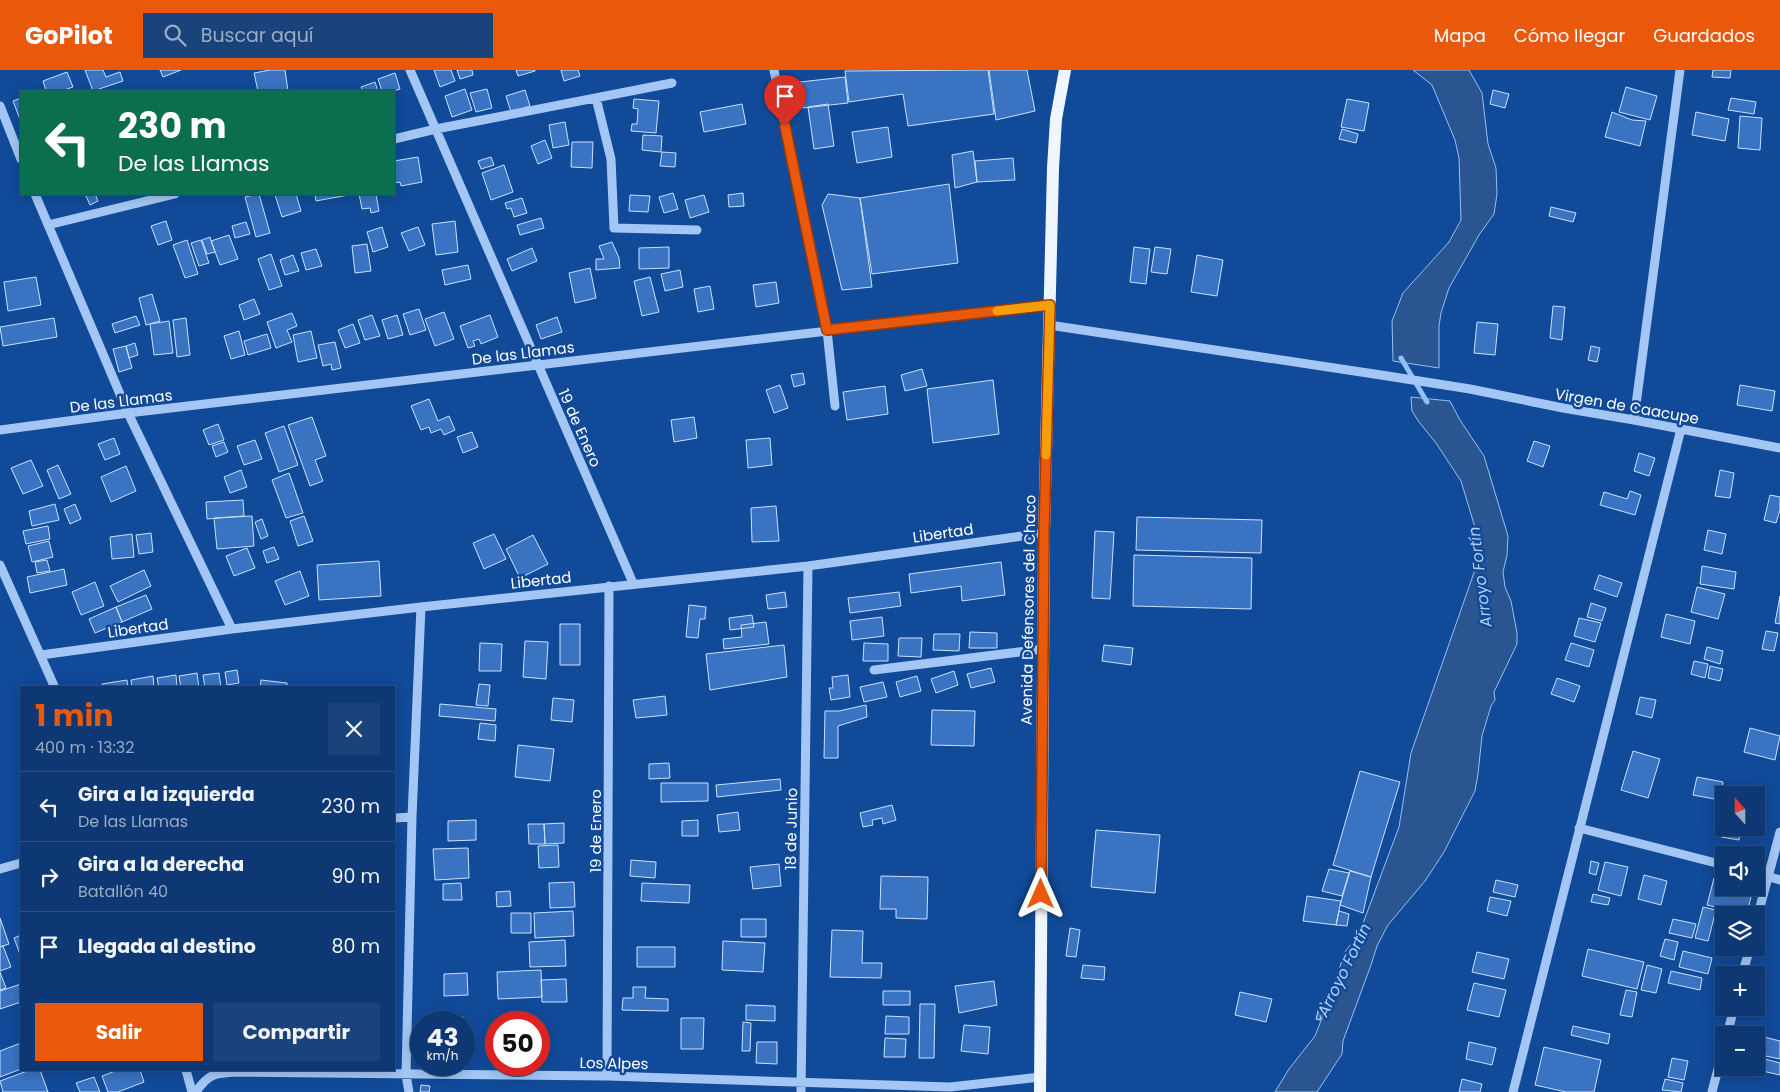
<!DOCTYPE html>
<html lang="es">
<head>
<meta charset="utf-8">
<style>
  :root { --surface:#0d3873; --page:#1b437b; --text:#f1f3f6; --muted:#9aacc4; --line:#2d5285; --accent:#ea580c }
  body { margin:0; font-family:Poppins,sans-serif; background:var(--page); color:var(--text); height:100vh; display:flex; flex-direction:column; font-size:19px; white-space:nowrap }
  * { box-sizing:border-box; margin:0 }
  p { font-size:16px; color:var(--muted) }
  .icon { flex:none; width:28px; height:28px; fill:none; stroke:currentColor; stroke-width:2; stroke-linecap:round; stroke-linejoin:round }
  .map { position:relative; flex:1; overflow:hidden }
  .sheet { position:absolute; left:20px; top:616px; width:375px; height:385px; display:flex; flex-direction:column; background:var(--surface); border-radius:0px; box-shadow:0 2px 12px #0003,0 0 0 1px var(--line) }
  .sheet>* { flex:none }
  .banner { position:absolute; left:20px; top:20px; width:375px; height:105px; border-radius:0px; box-shadow:0 2px 12px #0003,0 0 0 1px var(--line); background:#0b6e4f; color:#fff; overflow:hidden }
  .needle { width:32px; rotate:339deg }
  .tools { position:absolute; left:1715px; top:716px; display:grid; gap:10px }
  .tools a { display:grid; place-items:center; width:50px; height:50px; border-radius:0px; background:var(--surface); box-shadow:0 2px 12px #0003,0 0 0 1px var(--line); font-size:25px }
  .speed { position:absolute; left:410px; top:941px; display:flex; gap:10px; font-size:25px; font-weight:700; text-align:center }
  .speed>* { display:grid; place-content:center; width:65px; height:65px; border-radius:50%; background:var(--surface); box-shadow:0 2px 12px #0003,0 0 0 1px var(--line); line-height:1 }
  .speed small { font-size:12px; font-weight:400 }
  .speed .limit { border:8px solid #d22; background:#fff; color:#111 }
  .pin { position:absolute; display:grid; place-items:center; width:42px; height:42px; color:#fff; margin:-51px -21px; border-radius:50% 50% 50% 0; rotate:-45deg; box-shadow:0 0 5px #0007 }
  .pin .icon { rotate:45deg }
  .me { position:absolute; width:55px; margin:-28px; rotate:0deg; stroke-linejoin:round; filter:drop-shadow(0 0 4px #0008) }
  .turn { display:flex; align-items:center; gap:18px; height:105px; padding:0 15px; font-size:22px }
  .turn .icon { width:65px; height:65px; stroke-width:2.5 }
  .turn b { display:block; font-size:35px; line-height:42px }
  .round { display:grid; place-items:center; flex:none; width:52px; height:52px; border-radius:0px; background:var(--page) }
  .overview { display:flex; align-items:center; justify-content:space-between; height:85px; padding:0 15px }
  h1 { font-size:30px; font-weight:700; line-height:38px; color:var(--accent) }
  .action { display:flex; gap:10px; margin-top:auto; padding:10px 15px }
  .action a { flex:1; height:58px; border-radius:0px; background:var(--accent); color:#fff; font-size:20px; font-weight:700; line-height:58px; text-align:center }
  .action a+a { background:var(--page); color:var(--text) }
  ul { padding:0; list-style:none }
  li { display:flex; align-items:center; gap:15px; height:70px; padding:0 15px; border-top:1px solid var(--line) }
  li div { flex:1 }
  li b { display:block; font-size:19px }
  li em { font-style:normal }
  header { display:flex; align-items:center; gap:30px; box-sizing:border-box; height:70px; padding:0 25px; background:var(--accent); color:#fff }
  header strong { font-size:24px }
  nav { display:flex; gap:28px; margin-inline-start:auto; font-size:18px }
  .search { width:350px; height:45px; background:var(--page); display:flex; align-items:center; gap:12px; box-sizing:border-box; padding:0 18px; border-radius:0px; color:var(--muted); font-size:19px }
  .map>svg:first-child { display:block }
  .water { fill:#2b5590; stroke:#95c0f7 }
  .lines { fill:none; stroke-linecap:round; stroke-linejoin:round }
  .stream { stroke:#95c0f7; stroke-width:5 }
  .building { fill:#3a73c1; stroke:#cce1fe }
  .minor { stroke:#a3c6f4; stroke-width:9 }
  .major { stroke:#f0f6ff; stroke-width:12 }
  .route-casing { stroke:#983908; stroke-width:12 }
  .route { stroke:#ea580c; stroke-width:9 }
  .slow { stroke:#f59e0b; stroke-width:9 }
  .labels { text-anchor:middle; dominant-baseline:central; stroke-width:5; stroke-linejoin:round; paint-order:stroke }
  .street-label { font-size:15px; fill:#fff; stroke:#114a99 }
  .water-label { font-size:16px; font-style:italic; fill:#b0d0fa; stroke:#114a99 }
</style>
</head>
<body>
<header>
<strong>GoPilot</strong>
<div class="search"><svg class="icon" aria-label="search" viewBox="0 0 24 24"><circle cx="10" cy="10" r="6"/><path d="M15 15l6 6"/></svg>Buscar aquí</div>
<nav><a>Mapa</a><a>Cómo llegar</a><a>Guardados</a></nav>
</header>
<div class="map">
<svg width="1780" height="1022" viewBox="0 0 1780 1022">
  <rect width="100%" height="100%" fill="#114a99"/>
  <path class="water" d="M1413,0H1469L1482,23L1488,74L1496,98L1497,124L1494,144L1479,165L1449,218L1441,243L1439,256V298L1393,291L1392,251L1403,223L1449,172L1461,150L1459,88L1455,70L1432,15Z
    M1411,327L1450,331L1460,350L1484,386L1508,466L1507,485L1503,502L1505,517L1511,531L1517,563V574L1494,622L1495,630L1491,636L1482,666L1478,704L1475,721L1444,782L1425,811L1388,855L1377,876L1371,895L1343,971L1342,984L1317,1022H1275L1289,999L1315,966L1334,917L1344,883L1359,864L1399,757L1411,683L1478,491L1480,474L1461,411L1436,373L1419,352L1412,341Z"/>
  <g class="lines">
    <path class="stream" d="M1401,288L1427,332"/>
  </g>
  <path class="building" d="M85,0H103L106,7L120,2L123,11L93,21Z
    M160,0H181L163,7Z
    M270,0H285L288,21H258L254,3Z
    M434,0H451L455,11L440,17Z
    M457,0H472L473,5L460,9Z
    M516,0H535V1L518,6Z
    M561,0H578L580,6L564,11Z
    M988,0L994,44L908,56L903,24L849,32L845,1Z
    M989,0H1027L1035,41L996,50Z
    M1713,0H1731L1730,8L1712,7Z
    M67,2L73,17L61,21H46L43,11Z
    M395,3L400,19L394,21H382L378,9Z
    M845,7L848,33L803,38L800,12Z
    M375,12L378,21H363L361,17Z
    M1626,17L1657,26L1650,50L1619,42Z
    M465,19L472,40L452,47L445,26Z
    M487,19L492,38L476,42L470,23Z
    M525,20L530,36L511,42L506,26Z
    M1493,20L1509,24L1505,38L1490,34Z
    M21,28V52L13,31Z
    M1731,28L1756,32L1754,44L1728,40Z
    M634,29L659,31L656,63L631,61L632,54H637L638,39L633,38Z
    M1347,29L1369,33L1364,61L1341,57Z
    M742,34L746,54L704,62L700,42Z
    M828,34L834,76L814,79L808,37Z
    M1612,42L1632,50L1646,51L1640,76L1605,67Z
    M1696,42L1729,49L1725,71L1692,65Z
    M1740,46L1762,48L1760,80L1738,78Z
    M565,52L569,75L553,78L549,55Z
    M888,57L892,87L857,93L852,62Z
    M1342,59L1358,64L1356,73L1339,69Z
    M643,65L662,66L661,82L642,80Z
    M545,70L552,88L538,94L531,76Z
    M572,72H593L592,98L571,97Z
    M973,81L977,112L955,118L952,85Z
    M662,82L676,83L675,97L660,96Z
    M418,87L422,112L401,116L400,112L394,113V91Z
    M491,87L494,95L481,99L478,91Z
    M1013,88L1015,110L977,112L975,91Z
    M504,95L513,122L491,130L482,103Z
    M949,114L958,193L872,204L860,128Z
    M673,123L678,139L664,143L659,127Z
    M743,123L744,136L729,137L728,125Z
    M85,124H95L98,131L90,135Z
    M259,124L270,163L256,167L245,127Z
    M279,124H296L301,141L282,147L275,125Z
    M315,124H354L316,131Z
    M359,124H376L379,141L371,143L370,138L362,139Z
    M828,124L860,128L872,217L842,220L822,135Z
    M630,125L650,126L648,142L629,141Z
    M704,125L709,142L690,148L685,130Z
    M522,128L527,143L514,147L511,138L507,139L505,133Z
    M1551,137L1576,143L1573,152L1549,146Z
    M541,148L544,158L520,165L517,155Z
    M166,151L172,170L158,175L151,156Z
    M455,151L458,182L436,185L432,154Z
    M246,152L250,164L235,168L232,156Z
    M382,157L388,177L373,182L367,162Z
    M418,157L425,175L409,181L401,163Z
    M229,165L238,189L220,195L211,171Z
    M210,167L215,182L207,184L202,170Z
    M187,170L198,204L185,208L173,175Z
    M201,170L209,193L199,196L191,173Z
    M612,172L619,188L620,198L596,200V189H604L599,176Z
    M367,174L371,201L355,203L352,176Z
    M669,177V198L639,199V178Z
    M1134,177L1150,179L1146,214L1130,212Z
    M1155,177L1171,179L1167,204L1151,202Z
    M532,178L537,191L512,201L507,189Z
    M316,179L322,196L306,200L301,183Z
    M271,184L282,216L269,220L258,189Z
    M293,185L299,201L285,205L280,190Z
    M1197,185L1223,190L1217,226L1191,222Z
    M468,195L471,209L445,215L442,200Z
    M590,198L596,228L575,233L569,203Z
    M680,200L683,217L665,221L661,204Z
    M36,207L41,235L8,241L4,212Z
    M650,207L659,242L642,246L634,211Z
    M776,212L779,233L756,237L753,215Z
    M710,216L714,239L698,242L694,219Z
    M152,224L160,251L146,255L139,228Z
    M254,229L260,244L244,250L239,235Z
    M1553,236L1565,237L1562,270L1550,268Z
    M419,239L426,260L410,265L403,244Z
    M444,242L454,269L435,276L425,249Z
    M292,243L297,256L287,260L292,272L276,278L267,252Z
    M372,245L380,266L365,270L358,250Z
    M397,245L403,265L388,269L382,250Z
    M490,245L498,267L481,274L479,269L473,271L475,276L468,278L460,256Z
    M136,246L140,255L115,263L112,254Z
    M557,247L562,262L541,269L536,255Z
    M54,248L57,267L3,276L0,257Z
    M186,248L190,285L177,287L173,250Z
    M169,251L173,283L154,285L150,254Z
    M1477,252L1498,254L1495,285L1474,283Z
    M353,254L360,273L345,278L338,260Z
    M239,261L245,285L231,289L224,266Z
    M311,261L317,288L298,292L293,265Z
    M267,264L271,278L248,285L244,271Z
    M335,272L341,298L332,300L331,294L323,296L318,275Z
    M135,273L138,285L129,288L126,276Z
    M126,276L132,298L119,302L113,279Z
    M1591,276L1600,278L1597,292L1588,290Z
    M922,299L927,316L905,321L901,305Z
    M803,303L805,314L794,317L791,305Z
    M993,310L999,364L933,373L927,319Z
    M780,315L788,338L774,343L766,320Z
    M1740,315L1775,321L1772,341L1737,335Z
    M885,316L888,344L847,350L843,322Z
    M429,329L438,351L449,346L455,360L444,365L441,359L431,363L429,357L421,360L411,336Z
    M312,347L326,386L315,390L323,411L310,416L288,355Z
    M694,347L697,368L674,372L671,350Z
    M218,354L224,370L209,375L203,360Z
    M284,356L298,395L279,402L265,363Z
    M472,362L478,377L463,383L457,367Z
    M114,368L120,384L105,390L98,374Z
    M770,368L772,395L748,398L746,370Z
    M255,370L262,389L244,395L237,376Z
    M1534,371L1550,376L1543,397L1527,391Z
    M224,372L228,382L216,387L212,376Z
    M1639,383L1655,388L1649,406L1634,401Z
    M31,390L43,416L23,424L11,398Z
    M58,395L71,424L59,429L47,400Z
    M126,396L136,421L111,432L101,407Z
    M241,400L247,417L230,423L224,407Z
    M1720,400L1734,403L1730,428L1715,426Z
    M289,403L303,443L286,448L272,410Z
    M1630,421L1641,425L1635,445L1600,435L1604,422L1627,429Z
    M1770,425L1780,427V440L1776,453L1764,450Z
    M243,430L244,446L207,449L206,432Z
    M55,434L59,450L32,456L29,441Z
    M75,434L81,449L70,454L64,439Z
    M776,436L779,471L752,472L751,438Z
    M252,446L254,476L217,479L214,448Z
    M304,446L313,471L298,476L290,451Z
    M1137,447L1262,450L1261,483L1136,480Z
    M262,449L268,466L261,469L255,452Z
    M48,456L50,469L26,474L23,461Z
    M1708,460L1726,464L1722,484L1704,480Z
    M1095,461L1114,462L1110,529L1092,528Z
    M151,463L153,482L139,484L136,465Z
    M132,464L134,487L112,489L110,467Z
    M494,464L506,489L484,499L473,473Z
    M533,465L548,494L520,508L506,479Z
    M49,471L53,487L32,492L28,476Z
    M274,477L279,489L267,493L263,481Z
    M247,478L255,498L234,506L226,486Z
    M1134,485L1252,488L1251,539L1133,536Z
    M47,490L50,501L37,503L35,492Z
    M379,491L381,526L319,530L317,495Z
    M1001,492L1005,525L962,531L961,516L911,523L909,504Z
    M1702,496L1736,502L1734,519L1700,514Z
    M64,499L67,515L30,523L27,507Z
    M144,500L151,516L118,532L110,516Z
    M300,501L309,526L285,535L275,511Z
    M1599,505L1622,513L1617,527L1594,519Z
    M95,512L104,536L81,545L72,522Z
    M1697,517L1725,524L1718,549L1691,542Z
    M785,522L787,537L768,539L766,525Z
    M899,522L901,536L850,543L848,528Z
    M146,525L152,539L122,552L116,537Z
    M1780,526V554L1775,553Z
    M1591,533L1606,538L1602,551L1587,547Z
    M689,535L706,537L705,549H700L698,568L686,567Z
    M116,537L122,552L95,563L89,549Z
    M1666,544L1695,551L1690,574L1661,567Z
    M752,545L754,557L730,560L729,548Z
    M882,547L884,566L852,570L850,551Z
    M1579,548L1601,553L1595,572L1574,566Z
    M766,552L769,574L724,579L723,569L742,567L741,555Z
    M560,554H580V595H560Z
    M1766,561L1778,563L1774,581L1762,579Z
    M970,562L997,563V578H969Z
    M934,564H960L959,581L933,580Z
    M899,568H922L921,587L898,586Z
    M525,571L548,572L546,609L523,607Z
    M480,573L502,574L501,601H479Z
    M864,573L888,574V591H863Z
    M1571,573L1594,580L1589,597L1565,590Z
    M784,575L787,607L710,620L706,584Z
    M1104,575L1133,578L1131,595L1102,591Z
    M1707,577L1723,581L1720,594L1704,589Z
    M1694,591L1708,594L1705,608L1691,604Z
    M1710,596L1723,599L1720,611L1708,608Z
    M991,598L995,612L971,618L967,604Z
    M237,600L239,613L227,615L225,602Z
    M954,601L958,615L936,623L931,609Z
    M197,603L199,618H181L179,606Z
    M219,603L221,618H205L203,605Z
    M176,605L177,618H159L157,608Z
    M848,605L850,627L831,630L829,618H833L832,607Z
    M153,606L154,618H132L131,610Z
    M917,606L921,621L900,627L896,612Z
    M1557,608L1580,616L1574,632L1551,624Z
    M127,610L128,618H103L102,614Z
    M261,610L287,613V618H260Z
    M883,612L887,627L864,632L860,617Z
    M479,614L490,615L488,636L476,635Z
    M665,626L667,645L636,648L633,630Z
    M1640,627L1656,630L1652,648L1636,644Z
    M553,628L574,630L572,652L551,650Z
    M440,634L496,639L495,651L439,646Z
    M866,635L867,647L838,656V688H824L825,641H839Z
    M932,640L975,641L974,676L931,675Z
    M480,653L496,655L495,671L478,669Z
    M1750,658L1780,666L1775,690L1744,682Z
    M518,675L554,679L550,711L515,707Z
    M1633,681L1660,689L1648,728L1621,720Z
    M669,693L670,708L649,709V694Z
    M1360,701L1400,712L1371,807L1333,795Z
    M1697,707L1723,712L1720,730L1693,725Z
    M780,709L781,720L717,727L716,715Z
    M661,713H708V731L661,732Z
    M892,735L896,750L883,754L882,748L872,750L873,755L863,757L860,743Z
    M738,742L740,760L719,762L717,745Z
    M476,750V770L448,771V751Z
    M698,750V766H682V751Z
    M1724,752V758H1741L1739,770L1721,767Z
    M564,753V773L545,774L544,754Z
    M528,754H544L545,774H529Z
    M1096,760L1160,765L1155,823L1091,817Z
    M558,775L559,797L539,798L538,776Z
    M468,778L469,808L435,810L433,779Z
    M631,790L656,792L655,808L630,806Z
    M1591,791L1599,793L1596,805L1589,803Z
    M1605,792L1628,797L1621,826L1598,820Z
    M779,794L781,816L753,819L750,797Z
    M1329,799L1349,803L1342,826L1322,821Z
    M1350,801L1371,807L1363,843L1340,835Z
    M1644,805L1667,811L1661,835L1638,829Z
    M881,806L928,807L927,849L896,848V839H880Z
    M1714,808L1724,811V818H1753L1747,844L1707,835Z
    M1496,810L1518,815L1515,827L1493,822Z
    M574,812L575,837L550,838L549,813Z
    M461,813L462,830H443V814Z
    M642,813L690,815L689,833L641,831Z
    M510,821L511,836L497,837L496,822Z
    M1593,824L1610,828L1608,835L1591,832Z
    M1307,826L1341,831L1336,855L1303,851Z
    M1490,827L1511,831L1507,846L1487,841Z
    M1703,837L1716,840L1708,871L1695,868Z
    M573,841L574,866L535,868L534,843Z
    M1339,841L1349,844L1347,856L1336,855Z
    M511,843H531V863H511Z
    M0,848L9,874L0,877Z
    M741,849H766V867H741Z
    M1673,849L1696,854L1692,868L1669,863Z
    M1070,858L1080,860L1076,887L1066,886Z
    M832,860L863,861L862,893H882L881,908L830,907Z
    M21,865V887L14,868Z
    M1665,869L1678,872L1674,890L1660,886Z
    M565,870L566,896L530,897L529,872Z
    M723,871L765,873L763,902L722,900Z
    M3,876L11,897L0,901V877Z
    M637,877H675V897H637Z
    M1588,879L1644,892L1637,919L1582,906Z
    M1683,881L1712,888L1708,904L1679,897Z
    M1477,882L1509,889L1504,909L1472,902Z
    M1083,895L1105,897L1104,910L1081,908Z
    M1647,895L1662,899L1656,923L1641,920Z
    M541,900L542,927L498,929L497,902Z
    M1671,901L1702,908L1700,920L1668,913Z
    M0,902L6,918L0,920Z
    M467,903L468,925L444,926V904Z
    M566,909L567,932H542L541,910Z
    M994,911L997,935L959,943L955,916Z
    M1474,913L1506,920L1499,947L1467,940Z
    M21,914V932L0,939V921Z
    M633,917H646L645,928L668,929V941L622,940L623,928H633Z
    M1626,920L1637,922L1632,947L1620,945Z
    M883,921H910V935H883Z
    M1240,922L1272,929L1266,952L1235,945Z
    M1320,933L1324,934L1320,950L1316,949Z
    M920,934H935L934,988H919Z
    M746,935L775,936V951L746,950Z
    M886,946L909,947V964H885Z
    M463,947V952H441L440,948Z
    M681,948H704L703,979H681Z
    M743,952L751,953L750,981H742Z
    M964,955L990,957L988,984L961,981Z
    M1573,956L1610,964L1608,974L1571,965Z
    M539,963H545V984H539Z
    M1760,966L1780,971V989L1756,984Z
    M885,968L906,969L905,987H884Z
    M757,972H777V994L756,993Z
    M1469,972L1496,978L1492,995L1466,989Z
    M21,973V999L0,1007V981Z
    M1544,977L1601,990L1594,1022H1566L1535,1015Z
    M1672,988L1688,991L1684,1010L1668,1007Z
    M1761,988L1780,993V1005L1758,1000Z
    M30,1000H40L48,1022H3L0,1011Z
    M118,1000H140L144,1012L118,1022H108L102,1006Z
    M94,1007L100,1022H80L76,1013Z
    M1462,1009L1482,1014L1480,1022H1459Z
    M1665,1009L1683,1013L1681,1022L1662,1020Z
    M421,1015L430,1016L429,1022H420Z"/>
  <g class="lines">
    <path class="minor" d="M410,0L633,513
      M774,0L827,260L835,336
      M596,28L611,89L614,158L697,160
      M0,36L21,89
      M394,69L436,59L672,13
      M35,124L128,343L232,559
      M48,155L175,124
      M1049,255L1381,305L1470,319L1563,338L1634,350L1780,378
      M1634,350L1680,0
      M0,360L128,343L1050,235
      M0,495L55,618
      M41,585L232,559L421,537L808,496L1044,463
      M874,600L1043,579
      M394,748L412,747
      M1579,758L1724,795
      M0,799L21,793
      M1756,803L1780,810
      M1756,852L1780,762
      M1742,905L1750,878
      M1727,965L1734,938
      M186,1000L192,1022
      M607,1006L609,516
      M196,1022C208,1004 215,1003 236,1002L607,1006L950,1017L1040,1007
      M409,1022L406,1005L412,747L421,537
      M801,1022L808,496
      M1513,1022L1681,359
      M1712,1022L1724,976"/>
    <path class="major" d="M1040,1022L1044,463L1053,98L1056,49L1065,0"/>
  </g>
  <g class="lines">
    <defs>
      <path id="route" d="M785,56L827,260L1050,235L1044,463L1041,824"/>
    </defs>
    <use href="#route" class="route-casing"/>
    <use href="#route" class="route"/>
    <path class="slow" d="M997,241L1050,235L1046,385"/>
  </g>
  <g class="labels">
    <g class="street-label">
      <text transform="translate(523 283) rotate(-7)">De las Llamas</text>
      <text transform="translate(121 331) rotate(-7)">De las Llamas</text>
      <text transform="translate(1627 336) rotate(10)">Virgen de Caacupe</text>
      <text transform="translate(580 358) rotate(66)">19 de Enero</text>
      <text transform="translate(943 463) rotate(-8)">Libertad</text>
      <text transform="translate(541 510) rotate(-6)">Libertad</text>
      <text transform="translate(1028 540) rotate(-89)">Avenida Defensores del Chaco</text>
      <text transform="translate(138 558) rotate(-8)">Libertad</text>
      <text transform="translate(791 759) rotate(-89)">18 de Junio</text>
      <text transform="translate(595 761) rotate(-90)">19 de Enero</text>
      <text transform="translate(614 993) rotate(1)">Los Alpes</text>
    </g>
    <g class="water-label">
      <text transform="translate(1480 507) rotate(-97)">Arroyo Fortín</text>
      <text transform="translate(1344 900) rotate(-64)">Arroyo Fortín</text>
    </g>
  </g>
</svg>
<div class="tools">
<a><svg class="needle" viewBox="-14 -14 28 28"><path d="M0-13l5 13h-10z" fill="#e53935"/><path d="M0 13l5-13h-10z" fill="#9aacc4"/></svg></a>
<a><svg class="icon" aria-label="sound" viewBox="0 0 24 24"><path d="M4 9h4l5-4v14l-5-4H4zM17 9q2 3 0 6"/></svg></a>
<a><svg class="icon" aria-label="layers" viewBox="0 0 24 24"><path d="M12 4l9 5-9 5-9-5zM3 14l9 5 9-5"/></svg></a>
<a>+</a>
<a>−</a>
</div>
<div class="speed"><div>43<small>km/h</small></div><div class="limit">50</div></div>
<div class="pin" style="left:785px;top:56px;background:#d93025"><svg class="icon" aria-label="arrive" viewBox="0 0 24 24"><path d="M6 21V4h12l-3 4 3 4H6"/></svg></div>
<svg class="me" style="left:1041px;top:824px" viewBox="-20 -20 40 40"><path d="M0-17L14 15 0 8-14 15z" fill="#ea580c" stroke="#fff" stroke-width="4"/></svg>
<div class="banner">
<div class="turn"><svg class="icon" aria-label="left" viewBox="0 0 24 24"><path d="M17 20v-9H6M10 6l-5 5 5 5"/></svg><div><b>230 m</b>De las Llamas</div></div>
</div>
<section class="sheet">
<div class="overview"><div><h1>1 min</h1><p>400 m · 13:32</p></div><a class="round"><svg class="icon" aria-label="close" viewBox="0 0 24 24"><path d="M6 6l12 12M18 6L6 18"/></svg></a></div>
<ul>
<li><svg class="icon" aria-label="left" viewBox="0 0 24 24"><path d="M17 20v-9H6M10 6l-5 5 5 5"/></svg><div><b>Gira a la izquierda</b><p>De las Llamas</p></div><em>230 m</em></li>
<li><svg class="icon" aria-label="right" viewBox="0 0 24 24"><path d="M7 20v-9h11M14 6l5 5-5 5"/></svg><div><b>Gira a la derecha</b><p>Batallón 40</p></div><em>90 m</em></li>
<li><svg class="icon" aria-label="arrive" viewBox="0 0 24 24"><path d="M6 21V4h12l-3 4 3 4H6"/></svg><div><b>Llegada al destino</b></div><em>80 m</em></li>
</ul>
<div class="action"><a>Salir</a><a>Compartir</a></div>
</section>
</div>
</body>
</html>
